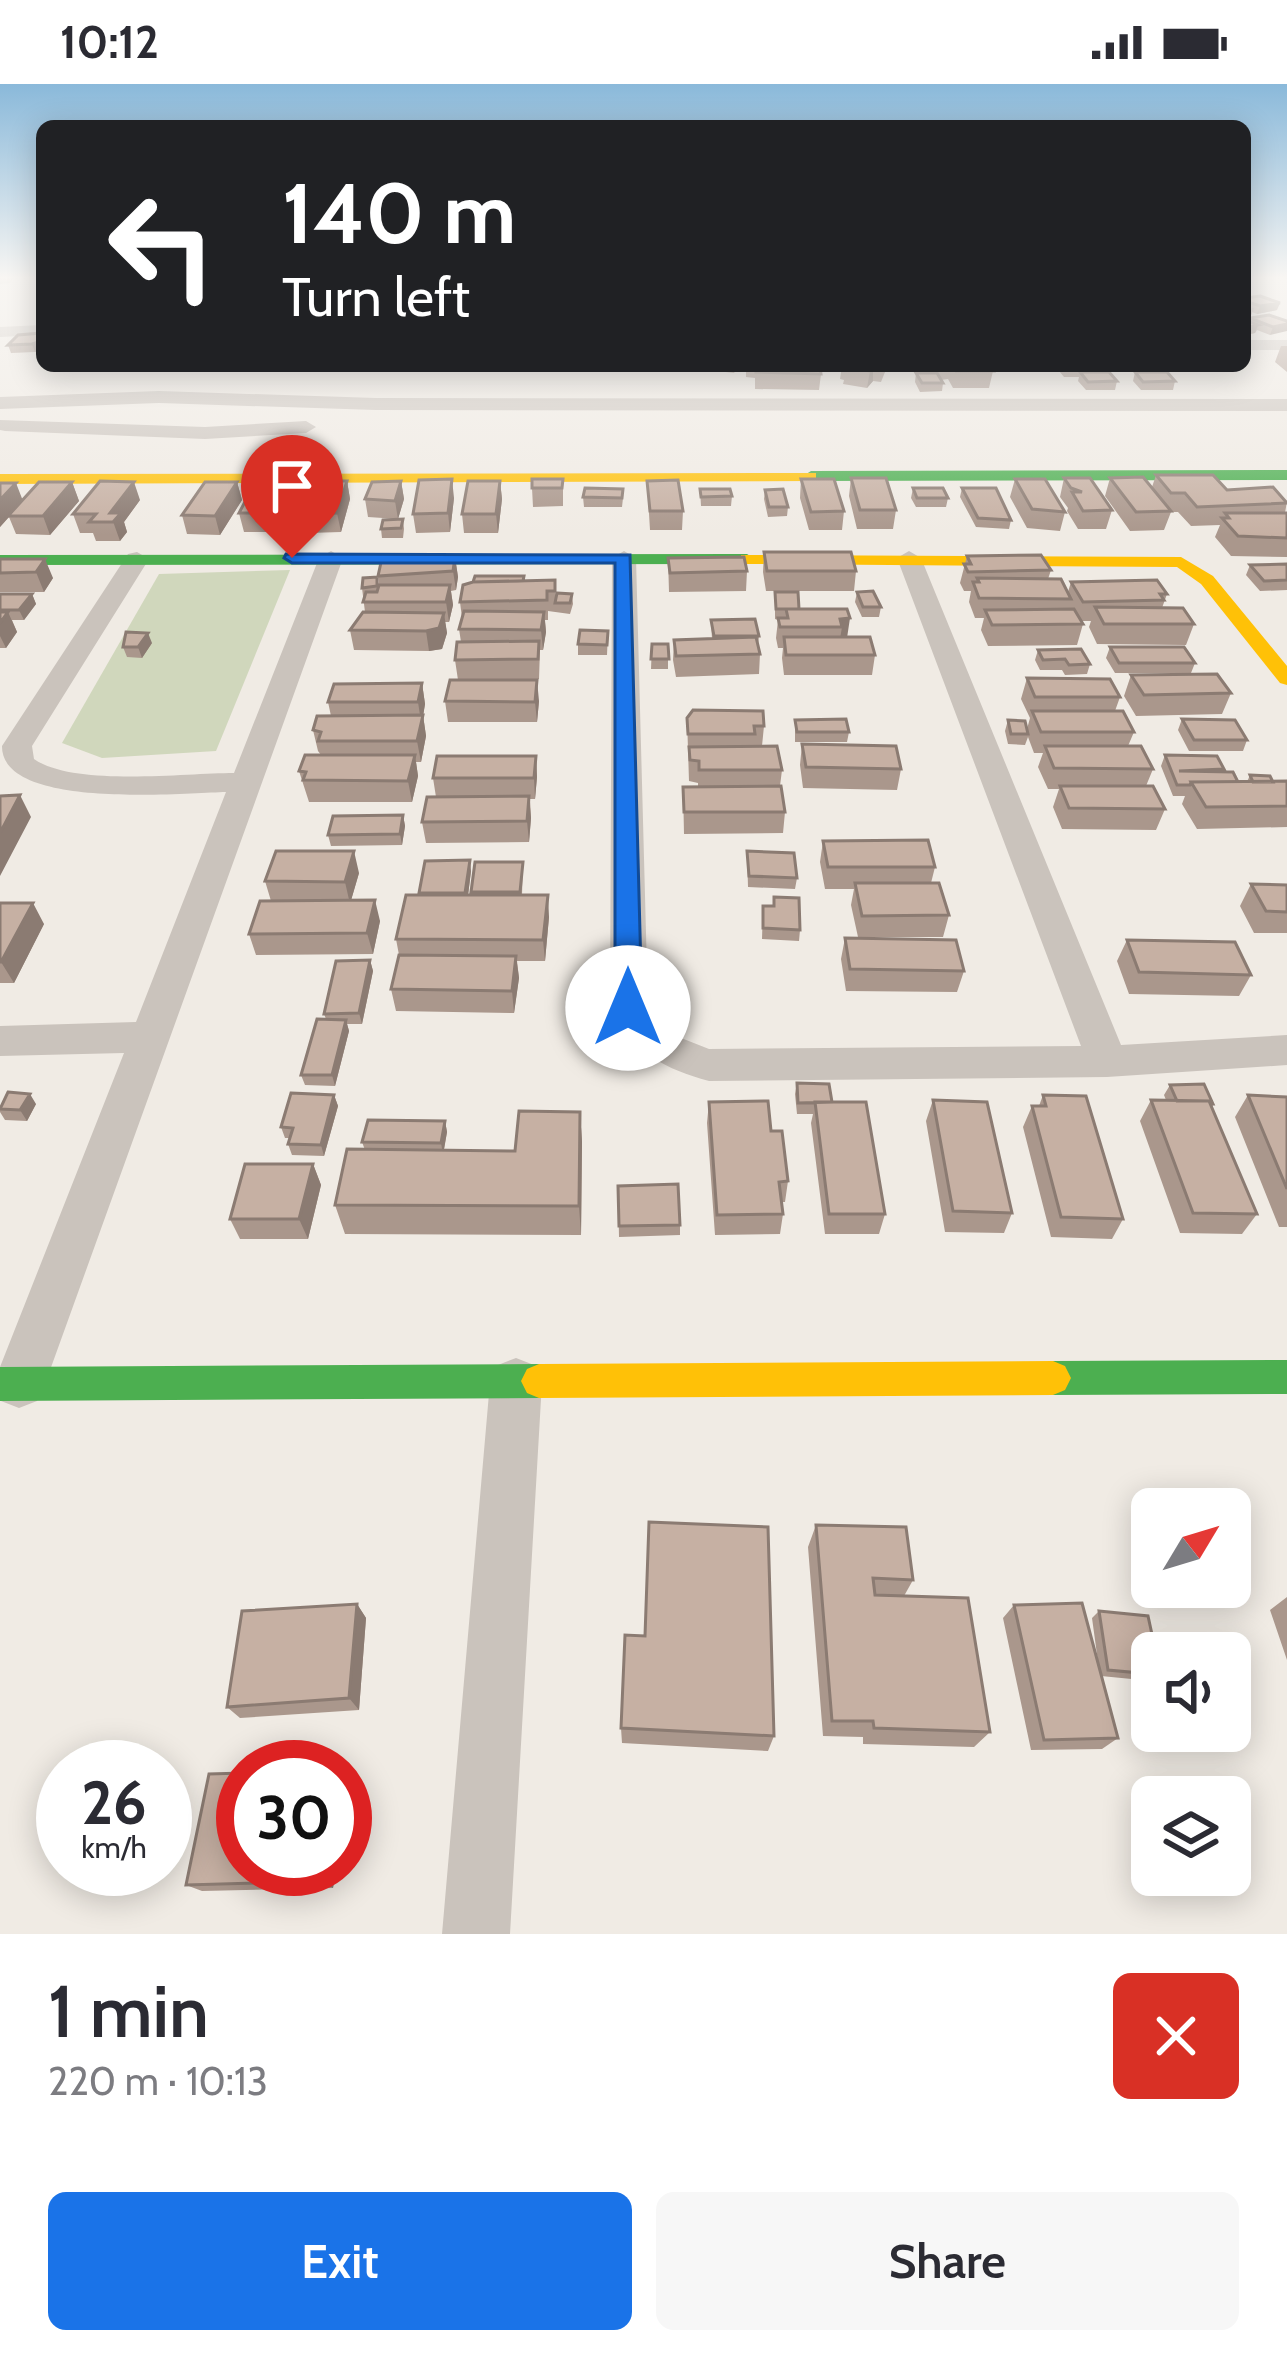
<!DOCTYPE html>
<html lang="en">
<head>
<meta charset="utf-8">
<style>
  :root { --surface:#fff; --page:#f7f7f7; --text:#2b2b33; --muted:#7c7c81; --accent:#1a73e8 }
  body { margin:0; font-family:Cabin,sans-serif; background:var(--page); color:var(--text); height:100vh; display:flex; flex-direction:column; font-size:45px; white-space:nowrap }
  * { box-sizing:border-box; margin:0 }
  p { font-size:39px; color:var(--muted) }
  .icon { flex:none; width:66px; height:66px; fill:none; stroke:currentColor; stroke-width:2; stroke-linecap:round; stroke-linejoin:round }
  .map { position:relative; height:1850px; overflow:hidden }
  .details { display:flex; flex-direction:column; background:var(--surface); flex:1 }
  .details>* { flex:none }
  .hud { position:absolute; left:36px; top:36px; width:1215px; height:252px; border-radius:18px; box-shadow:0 6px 30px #0003; background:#202124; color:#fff; overflow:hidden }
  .needle { width:78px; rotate:52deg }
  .buttons { position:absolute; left:1131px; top:1404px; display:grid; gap:24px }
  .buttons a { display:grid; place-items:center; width:120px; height:120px; border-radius:18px; background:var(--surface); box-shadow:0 6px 30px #0003; font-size:60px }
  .speed { position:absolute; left:36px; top:1656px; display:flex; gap:24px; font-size:60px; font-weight:700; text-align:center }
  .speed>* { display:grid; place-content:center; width:156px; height:156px; border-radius:50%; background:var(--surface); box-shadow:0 6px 30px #0003; line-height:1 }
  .speed small { font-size:30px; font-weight:400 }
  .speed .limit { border:18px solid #d22; background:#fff; color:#111 }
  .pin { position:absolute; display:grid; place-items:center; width:102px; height:102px; color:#fff; margin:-123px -51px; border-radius:50% 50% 50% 0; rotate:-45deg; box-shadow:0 0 12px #0007 }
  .pin .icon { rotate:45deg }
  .me { position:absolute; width:132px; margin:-66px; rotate:0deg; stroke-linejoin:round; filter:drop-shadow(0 0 9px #0008) }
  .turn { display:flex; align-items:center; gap:42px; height:252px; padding:0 48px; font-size:54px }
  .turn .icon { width:156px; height:156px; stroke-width:2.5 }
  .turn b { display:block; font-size:84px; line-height:102px }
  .round { display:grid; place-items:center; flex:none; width:126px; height:126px; border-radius:18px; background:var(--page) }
  .head { display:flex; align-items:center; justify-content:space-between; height:204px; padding:0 48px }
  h1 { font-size:72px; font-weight:600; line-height:90px }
  .action { display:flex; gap:24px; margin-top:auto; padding:24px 48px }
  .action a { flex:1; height:138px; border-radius:18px; background:var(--accent); color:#fff; font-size:48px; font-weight:600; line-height:138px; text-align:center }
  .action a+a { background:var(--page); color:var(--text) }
  .status { display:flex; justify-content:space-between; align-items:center; height:84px; padding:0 60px; background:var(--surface); direction:ltr }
  .status svg { height:33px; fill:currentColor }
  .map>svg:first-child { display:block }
  .green { fill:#d0d7bc }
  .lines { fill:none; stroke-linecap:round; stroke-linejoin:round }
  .street { fill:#cac3bc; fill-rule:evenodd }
  .fast { fill:#4caf50; fill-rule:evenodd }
  .slow { fill:#ffc107; fill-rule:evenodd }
  .wall { fill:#aa978c }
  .shaded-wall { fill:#8b7b72 }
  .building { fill:#c6b0a3; stroke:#8b7b72; stroke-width:3 }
  .route { fill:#1a73e8; stroke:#114b97; stroke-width:3 }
</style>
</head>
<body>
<div class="status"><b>10:12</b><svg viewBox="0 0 49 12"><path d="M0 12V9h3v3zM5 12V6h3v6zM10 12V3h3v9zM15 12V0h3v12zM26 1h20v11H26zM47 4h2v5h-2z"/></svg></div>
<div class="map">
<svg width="1287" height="1850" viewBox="0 0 1287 1850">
  <rect width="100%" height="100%" fill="#f0ebe4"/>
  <path class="green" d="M290,486L216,667L102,674L62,659L159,490Z"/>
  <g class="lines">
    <path class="street" d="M42,241V251L0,253V243Z
      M1245,256H1287V266H1245Z
      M159,307L376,314L1287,315V327L376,326L159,319L0,325V313Z
      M0,336L205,343L306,337L316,343L306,349L205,355L5,347L0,346Z
      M331,467L343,474L45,1300L37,1317L19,1324L1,1317L0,1283L124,969L0,972V942L136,938L226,708C182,709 1,726 2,662L128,470L137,468L149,475L32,662L34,675C74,703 184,689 234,689L319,474Z
      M624,467L636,474L648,924L676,952L709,965L1081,962L897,474L909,467L921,474L1121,961L1287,951V981L1107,993L709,997C662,984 633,968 610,924L612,474Z
      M516,1274L534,1281L542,1298L510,1850H442L490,1298L498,1281Z"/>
    <path class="fast" d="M1287,386V396L811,397L803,392L811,387Z
      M0,471L747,470L755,475L747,480L0,481Z
      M1287,1276V1310L1053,1311L1041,1306L1035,1294L1041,1282L1053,1277Z
      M539,1280L551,1285L557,1297L551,1309L539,1314L0,1317V1283Z"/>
    <path class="slow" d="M816,389V395L811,397L0,400V390Z
      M741,471L1181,473L1213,492L1287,582V601L1280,599L1201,500L1177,483L747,480L741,479Z
      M1053,1277L1065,1282L1071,1294L1065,1306L1053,1311L539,1314L527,1309L521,1297L527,1285L539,1280Z"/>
  </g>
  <path class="wall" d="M0,192H15L10,199L0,200Z
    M1245,214L1277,226L1257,230L1252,228L1250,234L1287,237L1270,251L1257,246L1255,249L1245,251Z
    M42,249L35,268L11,269L8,261Z
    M1281,262H1287V288L1275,278Z
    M709,282H739L734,289L709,286Z
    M842,282H894L893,284L887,283L881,298L873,297L867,304L843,300L844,296L840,295Z
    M932,282H989L993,287L989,304H953L948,295L941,296L943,299L942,307L920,308L915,298L916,289H936Z
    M1055,282H1102L1100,288L1117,297L1115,306H1086L1078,297L1079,293H1064Z
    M746,285L821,290L819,306L755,305V294L746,293Z
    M1135,288L1175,297L1173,306H1141L1133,297Z
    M1156,391L1287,417L1285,429H1287V473L1231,472L1215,453L1220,441L1191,442L1178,428H1171L1164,446L1130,447L1105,412L1110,394L1152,403Z
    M851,394L896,426L893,445H857L849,412Z
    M1064,394L1112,426L1106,445H1078L1067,427L1068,424L1060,413Z
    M563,395V422L533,423L532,404Z
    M801,395L844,427L842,446H809L800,414Z
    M1015,395L1065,428L1060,447L1027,444L1010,413Z
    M289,397L293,416L278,448H244L239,429Z
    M347,397L350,415L341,448L308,449L304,430L323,403Z
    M401,397L404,415L398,435L368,433L365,415Z
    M500,397L502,415L498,449H464L462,430Z
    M647,397L683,427L682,446H650Z
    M72,398L79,417L50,451L16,450L9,433L0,443V399L22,416Z
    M237,398L242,416L220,451L187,450L182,431Z
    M913,404L948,414L946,423H916L911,414Z
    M962,404L1011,436L1009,445L976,443L960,413Z
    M700,405L732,412L731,422H701Z
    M765,406L788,423L787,432L768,433L764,415Z
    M583,413L623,414L622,423H584Z
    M454,414L450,448L416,449L413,430Z
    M140,416L124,438L127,448L120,457H96L93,449H80L73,430Z
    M403,435L404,445L403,454H382L381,445Z
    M764,468L856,487L854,507H766L763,488Z
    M967,472L1051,486L1048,495L1068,508L1071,498L1167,510L1162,524L1194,540L1186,561L1097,560L1089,543L1091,537H1081L1083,540L1077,561L988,562L981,546L984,534H975L969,518L971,507H964L960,499Z
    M455,473L458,493L456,506L451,507L453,521L449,538H445L447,549L442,565L429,567L354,566L350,546L365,528L362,504L377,493L379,502L378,492Z
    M668,474L747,487L746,507L669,508Z
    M0,475L53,494L44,508H0Z
    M1287,480V506L1260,507L1246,491L1250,481Z
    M555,496L556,514L572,510L573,520L570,530L548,527V536H545L546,548L543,566H540L539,595L458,596L455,576L461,558L459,545L462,534L460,518L524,497Z
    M775,508L799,525H847V553L875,571L872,591H784L782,574L783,564H778L776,554L778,536L775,535Z
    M857,508L881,523L879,533H862L855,518Z
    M0,510H32L36,520L24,536H12L17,548L6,564H0Z
    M711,536L759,552L758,561L760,570L759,590L676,593L673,576L674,556L712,555Z
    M608,547L607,571H578V560Z
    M152,559L142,574L127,573L123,563Z
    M652,560H668V585H651Z
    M1110,563L1195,579L1191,589H1115L1106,574Z
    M1038,566L1090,580L1087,590L1065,591L1062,586H1040L1035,576Z
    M1131,591L1231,609L1222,630L1136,632L1124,612Z
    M1027,594L1120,613L1115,627L1134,648L1128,662L1153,685L1146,702L1165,725L1156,746L1062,745L1053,723L1059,705H1048L1038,683L1043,669H1034L1028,653L1025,661L1008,660L1005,647L1008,636L1027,645L1030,634L1021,615Z
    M422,599L425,620L423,631L426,652L421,678H416L418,692L412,718H309L299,687L321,671L318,667L313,646L331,632L328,618Z
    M445,617H539L537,638H448Z
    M687,634L764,642L762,662L782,686L780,702L785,728L783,749L684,750L683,703H698V699L689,697Z
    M1182,635L1247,656L1243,667H1189L1178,646Z
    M795,636L849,648L847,658H795Z
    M802,660L901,685L897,706L803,704L800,681Z
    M1165,671L1224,685L1222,688L1238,698H1247L1250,691L1273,698L1287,697V743L1197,745L1182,720L1185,712H1173L1161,682Z
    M536,672L537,693L535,715H530L531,734L529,758L426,759L422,738L436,713L433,694Z
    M403,731L405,742L402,761L331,762L328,751Z
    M823,757L935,783L931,799L949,831L943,853H858L851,821L854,805H825L820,778Z
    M747,767L797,794L795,805L748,803Z
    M523,778L522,811L549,833L545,877H517L519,894L514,929L396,927L391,905L399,871L396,855L419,811L471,787L468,811H471V808Z
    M359,789L351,816L380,837L373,870L256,871L249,850L271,817L265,797Z
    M1251,800L1287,801V849H1254L1240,822Z
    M774,813L800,846L799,857L762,855L763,822H773Z
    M0,819L44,840L14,899H0Z
    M845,854L964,887L957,908L846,907L841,875Z
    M1127,856L1251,891L1239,912L1129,910L1117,877Z
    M370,876L373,887L362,940H347L349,947L335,1002L305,1001L301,991L326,935L324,930Z
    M797,999L832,1018L885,1130L879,1150H825L811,1039L813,1030H797L795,1010Z
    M1170,1001L1213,1020L1212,1023L1257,1130L1242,1150L1180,1149L1140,1037L1151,1016H1166L1164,1011Z
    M334,1011L338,1022L324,1072L292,1071L288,1060L290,1054H285L281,1043Z
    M1043,1011L1123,1135L1112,1155L1051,1153L1023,1043L1032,1022H1039Z
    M1248,1011L1287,1013V1143H1279L1235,1033Z
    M933,1016L1012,1129L1004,1149L945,1148L926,1037Z
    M709,1018L771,1047L788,1097L785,1118H782L783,1130L780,1150L715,1151L707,1039Z
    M36,1020L27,1037L5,1036L0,1028V1022Z
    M580,1028L582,1058L581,1151L345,1150L335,1121L365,1066L362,1058L445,1037L447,1048L444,1066L515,1067Z
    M313,1080L321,1101L308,1155H240L230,1135Z
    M618,1102L680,1141V1151L619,1153Z
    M816,1441L913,1496L904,1512L990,1648L974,1663L863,1660V1653L823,1652L808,1463Z
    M1287,1513V1576L1270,1526Z
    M357,1520L366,1534L359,1626L240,1634L227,1623Z
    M1014,1521L1099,1585L1092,1534L1099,1527L1152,1569V1597L1101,1592L1118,1654L1102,1665L1031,1666L1003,1534Z
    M621,1644L774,1652L768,1667L622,1659Z
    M336,1785L333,1804L202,1807L186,1801Z"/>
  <path class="shaded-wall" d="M1280,219L1277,226L1257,230L1260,222Z
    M1254,224L1248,239L1245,240V225Z
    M1287,240V247L1270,251L1273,243Z
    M1258,241L1255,249L1245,251V243Z
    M42,257V266L35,268L32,260Z
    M873,282V297L867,304L870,287Z
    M452,395L454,414L450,448L448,429Z
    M289,397L293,416L278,448L274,429Z
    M347,397L350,415L341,448L337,429Z
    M401,397L404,415L398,435L395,417Z
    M500,397L502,415L498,449L496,430Z
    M72,398L79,417L50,451L43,432Z
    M134,398L140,416L124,438L127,448L120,457L110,429Z
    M237,398L242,416L220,451L215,432Z
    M16,399L23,417L0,443V416Z
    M455,473L458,493L456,506L453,487Z
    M45,475L53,494L44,508L36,488Z
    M450,501L453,521L449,538L446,518Z
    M32,510L36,520L24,536L19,526Z
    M8,528L17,548L6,564L0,552V539Z
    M544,528L546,548L543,566L541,546Z
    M444,529L447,549L442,565L429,567L426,547Z
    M850,534L847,554L840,555L842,543L840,535Z
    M148,549L152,559L142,574L138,563Z
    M537,596L539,617L537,638L535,618Z
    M422,599L425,620L423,633V631L426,652L421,678L417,657L421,638L418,618Z
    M415,671L418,692L412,718L408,697Z
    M536,672L537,693L535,715L534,694Z
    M20,711L31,733L0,792V749Z
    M529,712L531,734L529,758L527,737Z
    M403,731L405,742L402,761L400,750Z
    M354,767L359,789L350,820L345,798Z
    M470,776L471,787L467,820L465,809Z
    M548,811L549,833L545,877L543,856Z
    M375,816L380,837L373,870L367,849Z
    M33,819L44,840L14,899L1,878Z
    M516,872L519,894L514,929L512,907Z
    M370,876L373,887L362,940L359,929Z
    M346,936L349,947L335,1002L332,991Z
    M30,1010L36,1020L27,1037L20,1026Z
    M334,1011L338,1022L324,1072L321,1061Z
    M580,1028L582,1058L581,1151L579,1122Z
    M445,1037L447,1048L443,1070L441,1059Z
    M313,1080L321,1101L308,1155L299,1135Z
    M357,1520L366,1534L359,1626L349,1614Z
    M324,1785H336L333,1804L322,1797Z"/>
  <path class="building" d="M1260,212L1280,219L1260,222L1245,217V214Z
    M1269,231L1287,237V240L1273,243L1250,234Z
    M1245,236L1258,241L1245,243Z
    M42,249V257L32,260L8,261L18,251Z
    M756,282H820L821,290L756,288Z
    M847,282H873L870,287L845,284Z
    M953,282H989L993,287H956Z
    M1080,288H1109L1117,297L1088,298Z
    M1135,288H1167L1175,297L1143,298Z
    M916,289H937L943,299H922Z
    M1156,391H1213L1227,406L1273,403L1287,419L1197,423L1185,409H1171Z
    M1143,393L1171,427L1136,428L1110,394Z
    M851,394H886L896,426H860Z
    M1064,394H1090L1112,426L1083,427L1072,408H1082L1071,404Z
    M452,395L448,429L413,430L419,396Z
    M532,395H563L562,404H532Z
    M801,395H834L844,427L811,428Z
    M1015,395H1045L1065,428L1032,425Z
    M678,396L683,427H650L647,397Z
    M100,397L134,398L110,429H121L113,438H89L96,430H73Z
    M256,397H289L274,429H239Z
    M326,397H347L337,429L304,430L315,403H323Z
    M401,397L395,417L365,415L372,398Z
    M468,397H500L496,430H462Z
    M39,398H72L43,432H8Z
    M205,398H237L215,432L182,431Z
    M0,399H16L0,416Z
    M585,404L623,405L622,414L583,413Z
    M913,404H943L948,414H917Z
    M962,404H996L1011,436L978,434Z
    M700,405H730L732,412L701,413Z
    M783,405L788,423H769L765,406Z
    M1225,429H1287V454L1238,452L1222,434H1229Z
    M403,435L401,444L381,445L383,436Z
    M764,468H851L856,487H767Z
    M1041,471L1051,486L968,488L964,480H971L967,472Z
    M455,473L453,487L378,492L382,474Z
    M744,473L747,487L670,489L668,474Z
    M0,475H45L36,488L0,489Z
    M1287,480V496L1264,497L1250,481Z
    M475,492H524L523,497L473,498Z
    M377,493V502L362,504L363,494Z
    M977,494L1061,495L1071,515L979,514L973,498H979Z
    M555,496V507H547V516L460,518L463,501L473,498Z
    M1157,496L1167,510H1160L1164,516L1083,518L1071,498Z
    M379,501H450L446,518H363L366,508H377Z
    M873,507L881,523H863L857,508Z
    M775,508H798L799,525H776Z
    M557,509L572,510L570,519H555Z
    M0,510H32L19,526H0Z
    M1095,523L1183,524L1194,540H1104Z
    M786,525H847L850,534L840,535L842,543H780L778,534H788Z
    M1074,525L1083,540L992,541L985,526Z
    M464,527L544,528L541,546L459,545Z
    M0,528H8L0,539Z
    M363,528L444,529L439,544L426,547L350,546Z
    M755,535L759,552H714L711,536Z
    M580,546L608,547L607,561L578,560Z
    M126,548L148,549L138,563H123Z
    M756,553L760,570L676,572L674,556Z
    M784,553H870L875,571H786Z
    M539,557L538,575L455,576L457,558Z
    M652,560H668L669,575H651Z
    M1110,563H1184L1195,579H1119Z
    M1081,565L1090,580L1069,581L1065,575L1043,576L1038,566Z
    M1217,590L1231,609L1144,611L1131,591Z
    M1027,594L1110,595L1120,613H1035Z
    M450,596H537L535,618L445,617Z
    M422,599L418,618H328L334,600Z
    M693,626L763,627L764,642H754L755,650H688L687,634Z
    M1032,627H1123L1134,648H1041Z
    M423,631L417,657H318L321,648L313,646L317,632Z
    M846,635L849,648H797L795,636Z
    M1182,635L1235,636L1247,656H1194Z
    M1008,636L1025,637L1028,650H1011Z
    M802,660L896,662L901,685L806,683Z
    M777,662L782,686H699V677L690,676L689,663Z
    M1045,662H1141L1153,685L1054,684Z
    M305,671H415L408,697L303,696L306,688L299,687Z
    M1165,671L1217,672L1224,685L1179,687L1233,688L1238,698H1191L1190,701H1177Z
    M437,672H536L534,694H433Z
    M1250,691L1270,692L1273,698H1253Z
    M1287,697V722L1206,723L1191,698Z
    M781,702L785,728H684L683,703Z
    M1060,702H1153L1165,725L1069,724Z
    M20,711L0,749V712Z
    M529,712L527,737L422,738L427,713Z
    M403,731L400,750L328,751L333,732Z
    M928,756L935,783H828L823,757Z
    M276,767H354L345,798L265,797Z
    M747,767L794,769L797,794L749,792Z
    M470,776L465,809H419L425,777Z
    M475,778H523L520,808H471Z
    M855,799H939L949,831L862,832Z
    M1251,800L1287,801V828L1266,827Z
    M406,811H548L543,856L396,855Z
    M774,813L799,814L800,846L763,844V822H774Z
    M375,816L367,849L249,850L260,817Z
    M0,819H33L1,878H0Z
    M845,854L956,856L964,887L850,885Z
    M1127,856L1235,858L1251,891L1139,888Z
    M399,871L516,872L512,907L391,905Z
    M370,876L359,929L324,930L336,877Z
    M317,935L346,936L332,991H301Z
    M797,999L829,1000L832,1018L798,1019Z
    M1204,1000L1213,1020H1211L1209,1017H1177L1170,1001Z
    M8,1008L30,1010L20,1026L0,1025Z
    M291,1009L334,1011L321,1061L288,1060L293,1044L281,1043Z
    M1043,1011L1086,1012L1123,1135L1061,1133L1032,1022H1046Z
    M1248,1011L1287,1013V1105Z
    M933,1016L987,1018L1012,1129L953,1127Z
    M1151,1016L1209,1017L1257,1130L1193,1129Z
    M768,1017L771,1047H782L788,1097L779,1098L783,1130L717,1131L709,1018Z
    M815,1018H866L885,1130H829Z
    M519,1027L580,1028L579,1122L335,1121L347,1065L515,1067Z
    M368,1036L445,1037L441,1059L362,1058Z
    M245,1080H313L299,1135H230Z
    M678,1100L680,1141L619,1142L618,1102Z
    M649,1438L768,1443L774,1652L621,1644L625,1551L645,1552Z
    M816,1441L906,1443L913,1496L873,1494L875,1511L968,1514L990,1648L874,1644L873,1637H832Z
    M1082,1519L1118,1654L1044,1656L1014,1521Z
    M357,1520L349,1614L227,1623L242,1527Z
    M1099,1527L1148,1532L1156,1569H1152V1590L1108,1586Z
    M243,1689V1785H324L322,1797L186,1801L209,1690Z"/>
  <linearGradient id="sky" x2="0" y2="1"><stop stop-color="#8ab9da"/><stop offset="0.43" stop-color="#f8f6f3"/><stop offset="1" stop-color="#f8f6f3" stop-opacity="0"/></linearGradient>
  <rect width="1287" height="451" fill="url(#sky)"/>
  <path class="route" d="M286,470L630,471L642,924L638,931H619L615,924V479H292L284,474Z"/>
</svg>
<div class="buttons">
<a><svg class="needle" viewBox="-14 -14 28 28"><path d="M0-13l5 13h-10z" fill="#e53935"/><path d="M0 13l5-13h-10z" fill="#7c7c81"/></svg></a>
<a><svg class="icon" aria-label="sound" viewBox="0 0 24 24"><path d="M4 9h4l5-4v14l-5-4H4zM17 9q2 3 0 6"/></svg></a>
<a><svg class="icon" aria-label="layers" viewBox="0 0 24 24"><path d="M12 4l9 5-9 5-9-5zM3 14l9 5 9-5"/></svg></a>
</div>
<div class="speed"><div>26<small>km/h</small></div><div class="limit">30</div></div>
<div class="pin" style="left:292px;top:474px;background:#d93025"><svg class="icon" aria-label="arrive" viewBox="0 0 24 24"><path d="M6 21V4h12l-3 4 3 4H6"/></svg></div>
<svg class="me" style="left:628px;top:924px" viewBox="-20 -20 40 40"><circle r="19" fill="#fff"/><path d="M0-13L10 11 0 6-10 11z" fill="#1a73e8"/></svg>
<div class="hud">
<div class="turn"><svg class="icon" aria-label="left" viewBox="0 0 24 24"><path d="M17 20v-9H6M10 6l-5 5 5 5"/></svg><div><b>140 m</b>Turn left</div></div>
</div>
</div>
<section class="details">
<div class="head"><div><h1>1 min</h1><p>220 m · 10:13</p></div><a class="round" style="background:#d93025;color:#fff"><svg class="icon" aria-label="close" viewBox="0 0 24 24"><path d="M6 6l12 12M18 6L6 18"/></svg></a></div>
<div class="action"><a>Exit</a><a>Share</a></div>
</section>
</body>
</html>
